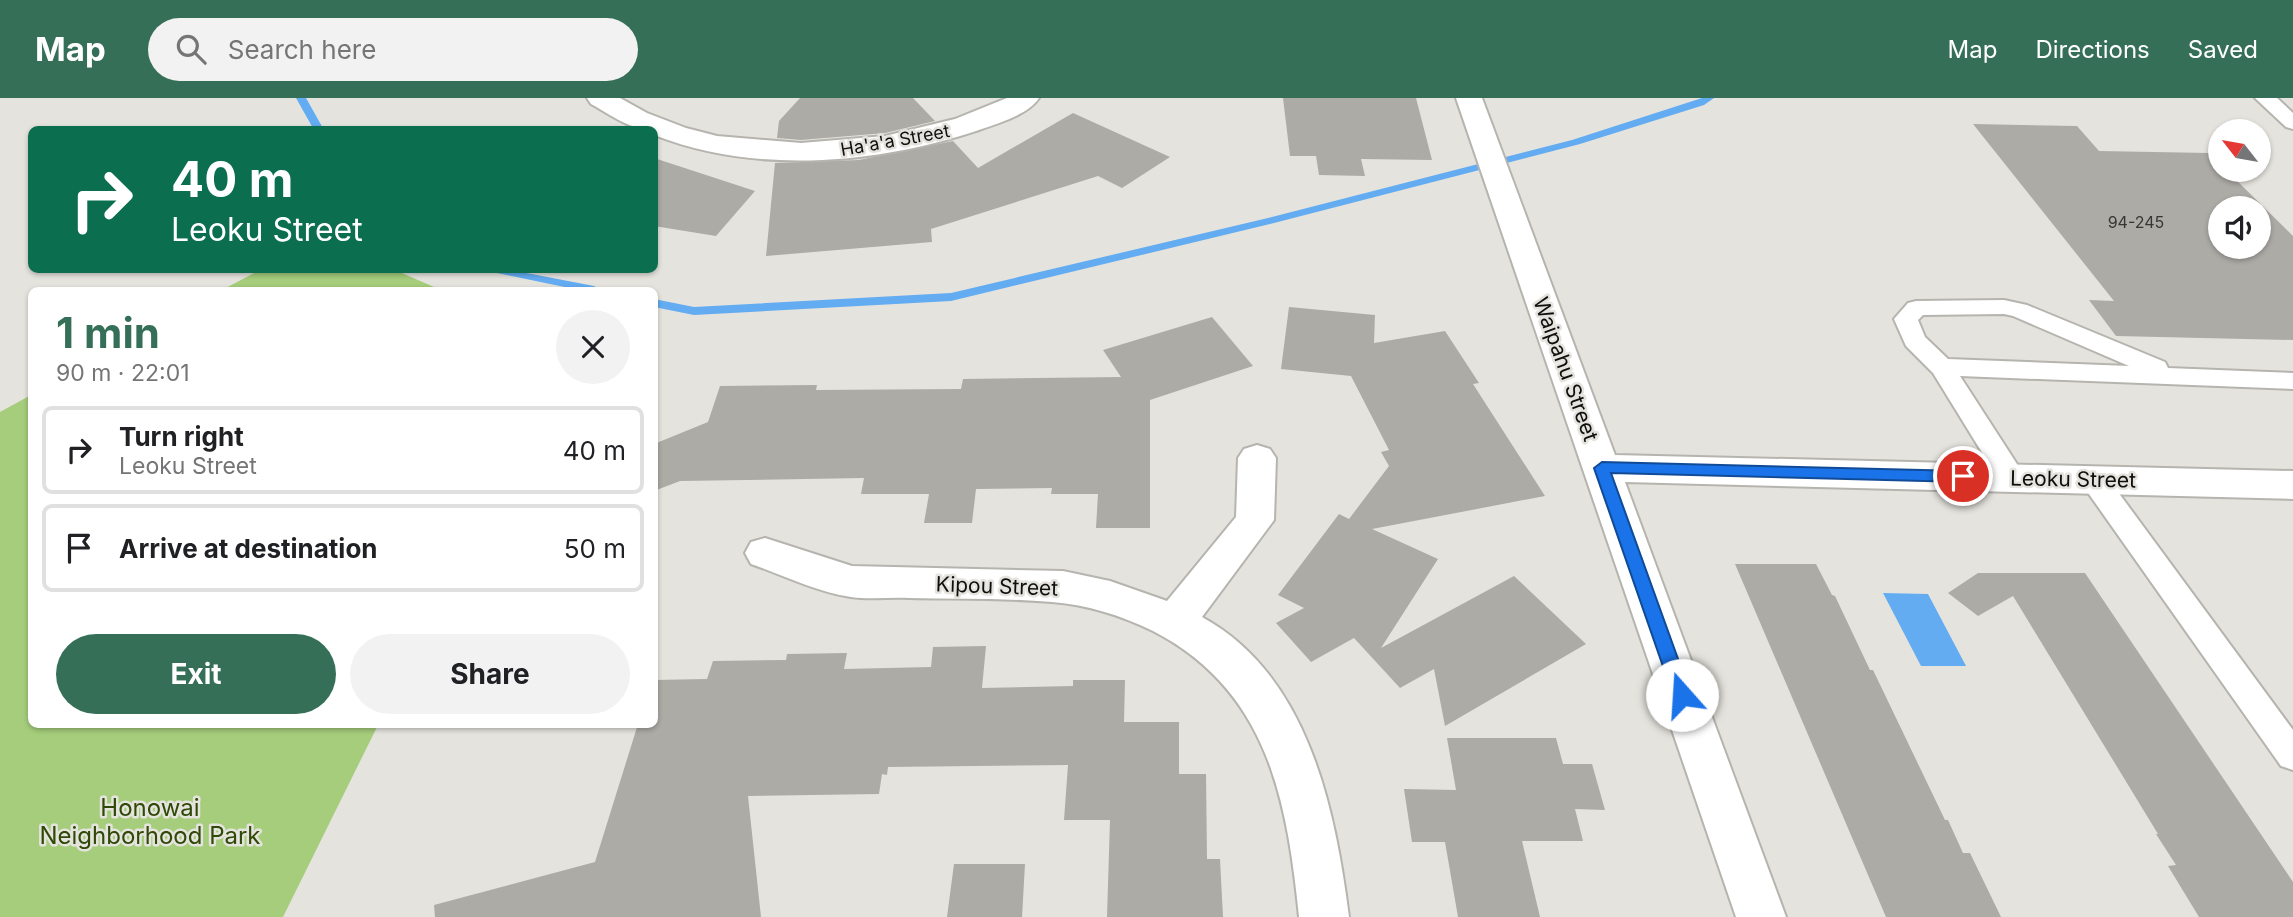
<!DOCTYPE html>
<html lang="en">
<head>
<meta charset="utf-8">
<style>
  :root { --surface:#fff; --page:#f2f2f2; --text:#202124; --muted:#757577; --line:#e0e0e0; --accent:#356f58 }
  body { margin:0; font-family:Inter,sans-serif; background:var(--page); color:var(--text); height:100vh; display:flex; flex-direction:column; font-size:26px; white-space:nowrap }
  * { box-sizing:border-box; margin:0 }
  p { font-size:23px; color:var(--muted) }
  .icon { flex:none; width:38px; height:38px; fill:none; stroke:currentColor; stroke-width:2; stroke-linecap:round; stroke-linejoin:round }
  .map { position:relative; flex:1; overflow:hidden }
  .side { position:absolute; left:28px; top:189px; width:630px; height:441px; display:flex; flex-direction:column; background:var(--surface); border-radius:10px; box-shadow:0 2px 5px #0004 }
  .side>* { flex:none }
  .top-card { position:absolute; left:28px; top:28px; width:630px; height:147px; border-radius:10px; box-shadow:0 2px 5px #0004; background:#0b6e4f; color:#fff; overflow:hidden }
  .needle { width:46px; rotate:301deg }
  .controls { position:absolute; left:2208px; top:21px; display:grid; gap:14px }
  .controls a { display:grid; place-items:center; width:63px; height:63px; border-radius:50%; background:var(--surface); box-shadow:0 2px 5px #0004; font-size:35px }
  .pin { position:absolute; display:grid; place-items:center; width:60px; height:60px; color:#fff; margin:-30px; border:4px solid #fff; border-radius:50%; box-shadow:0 2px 7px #0007 }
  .me { position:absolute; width:77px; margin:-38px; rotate:341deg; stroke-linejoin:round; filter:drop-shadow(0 0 5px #0008) }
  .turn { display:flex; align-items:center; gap:24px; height:147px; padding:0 28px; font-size:32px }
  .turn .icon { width:91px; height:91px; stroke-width:2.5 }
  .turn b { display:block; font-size:49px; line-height:60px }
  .round { display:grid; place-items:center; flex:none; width:74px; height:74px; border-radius:37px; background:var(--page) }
  .overview { display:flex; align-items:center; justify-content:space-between; height:119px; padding:0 28px }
  h1 { font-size:42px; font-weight:700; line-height:52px; color:var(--accent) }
  .action { display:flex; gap:14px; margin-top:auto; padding:14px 28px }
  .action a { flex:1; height:80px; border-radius:42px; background:var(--accent); color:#fff; font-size:28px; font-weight:700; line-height:80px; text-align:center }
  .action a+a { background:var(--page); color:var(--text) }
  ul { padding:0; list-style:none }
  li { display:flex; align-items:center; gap:21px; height:88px; margin:0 14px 10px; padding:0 14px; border:4px solid var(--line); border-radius:10px }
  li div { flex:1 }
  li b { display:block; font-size:26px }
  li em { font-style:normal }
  header { display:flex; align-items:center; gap:42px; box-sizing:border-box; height:98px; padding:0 35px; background:var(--accent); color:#fff }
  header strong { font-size:33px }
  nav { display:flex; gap:38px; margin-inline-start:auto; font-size:24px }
  .search { width:490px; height:63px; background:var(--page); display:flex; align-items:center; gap:18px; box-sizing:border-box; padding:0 24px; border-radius:38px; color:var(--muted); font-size:26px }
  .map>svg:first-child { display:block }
  .green { fill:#a5cd7b }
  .water { fill:#63acf2 }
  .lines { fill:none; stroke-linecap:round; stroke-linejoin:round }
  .stream { fill:#63acf2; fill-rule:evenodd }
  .building { fill:#adaba6; fill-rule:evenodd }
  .lane-casing { stroke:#b6b4ae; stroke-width:4 }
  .street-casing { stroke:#b6b4ae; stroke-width:4 }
  .secondary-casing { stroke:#b6b4ae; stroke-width:4 }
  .lane { fill:#fff; fill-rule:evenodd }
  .street { fill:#fff; fill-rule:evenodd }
  .secondary { fill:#fff; fill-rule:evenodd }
  .route { fill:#1a73e8; stroke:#114b97; stroke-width:2 }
  .labels { text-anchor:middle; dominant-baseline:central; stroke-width:5; stroke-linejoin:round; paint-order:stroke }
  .far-number-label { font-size:16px; fill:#363633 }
  .far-street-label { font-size:18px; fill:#0f0f0d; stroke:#e5e3dd }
  .street-label { font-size:21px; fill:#0f0f0d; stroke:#e5e3dd }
  .near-park-label { font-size:24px; fill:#2f4907; stroke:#e5e3dd }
</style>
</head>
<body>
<header>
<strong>Map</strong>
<div class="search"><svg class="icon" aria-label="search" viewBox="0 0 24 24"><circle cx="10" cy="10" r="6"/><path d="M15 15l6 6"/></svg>Search here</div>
<nav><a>Map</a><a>Directions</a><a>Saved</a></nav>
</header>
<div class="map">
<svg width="2293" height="819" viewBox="0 0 2293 819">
  <rect width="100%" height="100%" fill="#e5e3dd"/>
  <path class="green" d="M260,172H395L441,192H222Z
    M31,297L32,626L378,627L283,819H0V314Z"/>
  <path class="water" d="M1883,495L1928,496L1966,568H1921Z"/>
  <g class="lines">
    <path class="stream" d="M296,0H306L324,32H314Z
      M1702,0H1714L1704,7L1580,46L1274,125L951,203L694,217L654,209V201L694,209L951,195L1268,120L1572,42Z
      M492,172H511L594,188L600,192H579L497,175Z"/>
  </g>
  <path class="building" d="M800,0H913L935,23L885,35L801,42L777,40L779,23Z
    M1283,0H1416L1432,62L1361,61L1365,78L1319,77L1316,58H1290Z
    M1073,15L1170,59L1122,90L1098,78L931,131L932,144L766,158L775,65L859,62L953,43L978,70Z
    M1973,26L2077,28L2099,53L2209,55L2221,67V72H2226L2293,138V242L2116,238L2089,202L2114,203ZM2221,110H2259V149H2221Z
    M654,60L755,93L716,138L654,128Z
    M1289,209L1375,217L1374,245L1445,233L1479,285L1473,286L1545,398L1372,431L1438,461L1381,550L1514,478L1586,546L1445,628L1434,571L1400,590L1354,540L1311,564L1276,525L1304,510L1278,497L1339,416L1349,421L1389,368L1381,354L1389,352L1351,278L1281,271Z
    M1212,219L1253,268L1150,302V430H1096L1098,396H1051L1052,390L976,391L972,425H924L929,396H861L864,380L680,383L654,393V346L708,324L720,288L817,287L816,292L961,291L963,281L1121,279L1103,252Z
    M1735,466H1816L1832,497L1835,498L1870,572H1873L1945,722H1948L1963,755H1970L2001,819H1886Z
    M1978,475H2085L2293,784V819H2199L2168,768L2176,767L2156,736H2158L2013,498L1978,518L1948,495Z
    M986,548L982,590L1073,588V582H1125L1124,624H1179V676H1206L1207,761H1220L1223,819H1107L1110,722H1064L1068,667L888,669L887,677L882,676L879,696L748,698L761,819H435L434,807L595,764L638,626H654V582L707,581L713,563L786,562L787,556L847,555L844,571L931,569L933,549Z
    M1447,640H1556L1563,666H1592L1605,712L1575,711L1583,743H1522L1540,819H1458L1445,744H1412L1404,691L1456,692Z
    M954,766H1025L1022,819H947Z"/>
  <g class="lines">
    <defs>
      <path id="lane" d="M2255,0H2277L2293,15V31L2286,29Z
        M2004,202L2027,207L2165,264L2168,270L2293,275V291L1960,278L2026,380L2022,387L2012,390L2002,387L1933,275L1906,248L1894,221L1908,205L1916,203ZM2004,216L2013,218L2129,268L1948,261L1925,239L1918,222L1923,217Z
        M2094,372L2104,375L2293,632V672L2281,668L2084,389L2080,382L2084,375Z"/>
      <path id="street" d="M587,0H620L647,15L686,30L717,38L801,45L885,38L955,21L1007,0H1039C1028,17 998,25 979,32C877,66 757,77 654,37V32C630,32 611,17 591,6Z
        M1257,347L1270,351L1276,360L1274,422L1202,519C1308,577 1335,710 1349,819H1299C1287,702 1268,592 1153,533C1120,517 1088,507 1052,504C1005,500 957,501 909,500C890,499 870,502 851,499C817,494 783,477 751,466L745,455L751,444L765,440L852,468L1063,473L1110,483L1167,503L1236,419L1238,360L1244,351Z"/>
      <path id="secondary" d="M1456,0H1482L1615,357L2293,373V401L1625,384L1786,819H1736Z"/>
    </defs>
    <use href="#lane" class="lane-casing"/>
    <use href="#street" class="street-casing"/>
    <use href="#secondary" class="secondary-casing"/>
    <use href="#lane" class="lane"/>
    <use href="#street" class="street"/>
    <use href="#secondary" class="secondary"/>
  </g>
  <path class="route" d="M1602,364L1963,373L1971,378L1963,384L1611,375L1691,597L1689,602L1682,605L1676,602L1673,597L1594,370Z"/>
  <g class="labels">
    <g class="far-number-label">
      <text x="2136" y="124">94-245</text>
    </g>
    <g class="far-street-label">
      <text transform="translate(895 42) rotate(-10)">Ha'a'a Street</text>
    </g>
    <g class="street-label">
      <text transform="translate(1566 271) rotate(70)">Waipahu Street</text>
      <text transform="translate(2073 381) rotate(1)">Leoku Street</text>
      <text transform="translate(997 488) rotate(2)">Kipou Street</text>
    </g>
    <g class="near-park-label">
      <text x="150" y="709">Honowai<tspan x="150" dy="28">Neighborhood Park</tspan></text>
    </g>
  </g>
</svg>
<div class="controls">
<a><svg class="needle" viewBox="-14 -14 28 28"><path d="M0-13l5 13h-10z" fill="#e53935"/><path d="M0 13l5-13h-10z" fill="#757577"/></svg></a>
<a><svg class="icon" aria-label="sound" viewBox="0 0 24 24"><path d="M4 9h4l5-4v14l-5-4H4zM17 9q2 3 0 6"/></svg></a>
</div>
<div class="pin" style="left:1963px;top:378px;background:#d93025"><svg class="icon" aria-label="arrive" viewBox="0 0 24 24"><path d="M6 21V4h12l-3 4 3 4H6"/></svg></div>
<svg class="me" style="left:1682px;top:597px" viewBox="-20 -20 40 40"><circle r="19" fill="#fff"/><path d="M0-13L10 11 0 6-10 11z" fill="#1a73e8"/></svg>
<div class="top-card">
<div class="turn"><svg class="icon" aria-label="right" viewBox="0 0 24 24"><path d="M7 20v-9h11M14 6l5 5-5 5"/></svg><div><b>40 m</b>Leoku Street</div></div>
</div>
<section class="side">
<div class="overview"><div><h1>1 min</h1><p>90 m · 22:01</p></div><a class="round"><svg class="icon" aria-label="close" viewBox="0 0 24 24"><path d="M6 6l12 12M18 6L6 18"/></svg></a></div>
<ul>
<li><svg class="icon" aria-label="right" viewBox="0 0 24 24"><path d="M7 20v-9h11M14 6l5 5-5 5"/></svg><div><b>Turn right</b><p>Leoku Street</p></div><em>40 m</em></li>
<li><svg class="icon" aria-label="arrive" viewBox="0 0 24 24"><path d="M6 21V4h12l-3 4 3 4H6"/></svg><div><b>Arrive at destination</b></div><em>50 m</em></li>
</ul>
<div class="action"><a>Exit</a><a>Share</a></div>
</section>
</div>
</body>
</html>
